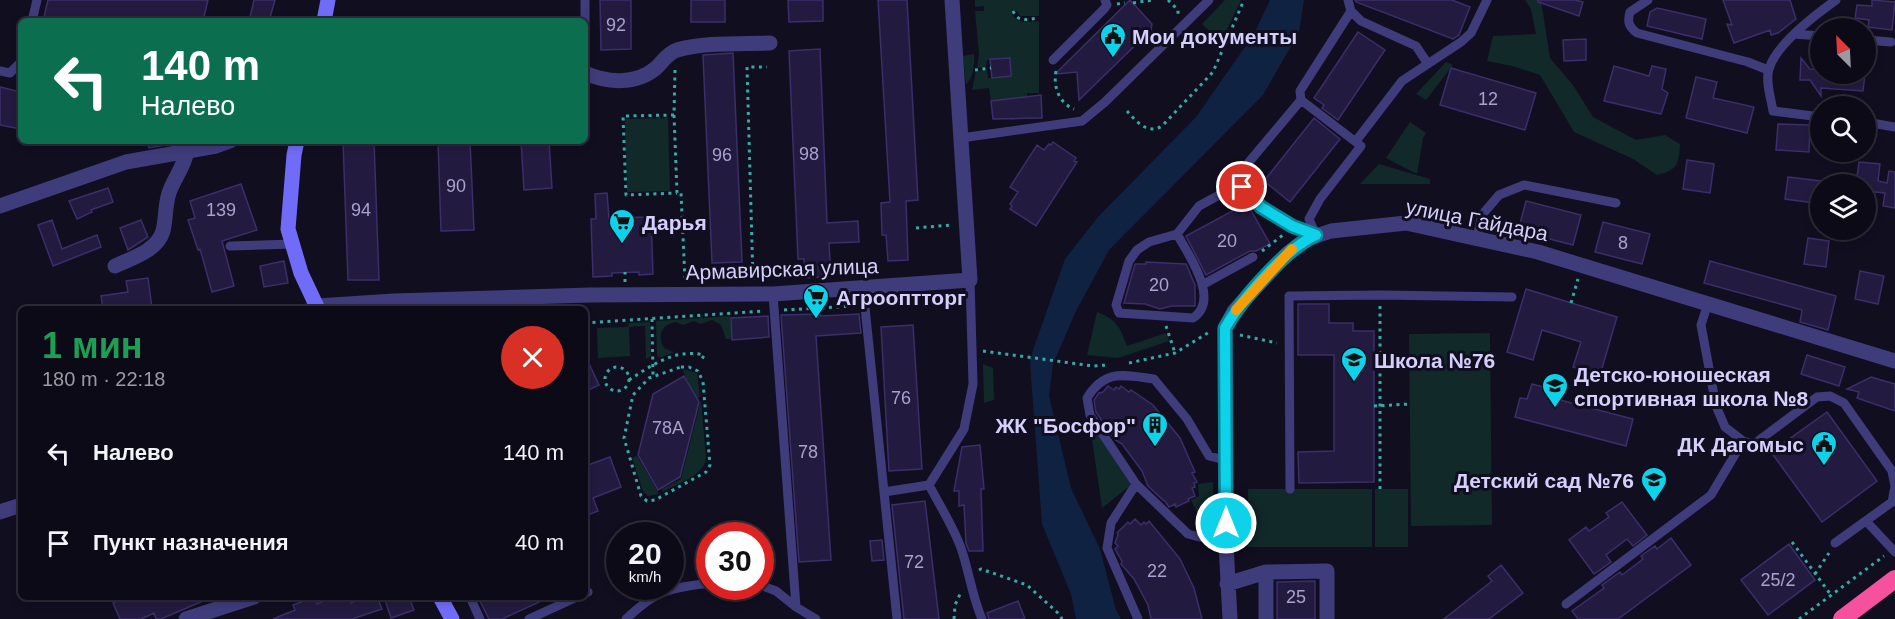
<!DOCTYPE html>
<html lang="ru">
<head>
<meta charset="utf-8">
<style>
  :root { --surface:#0d0a18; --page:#161321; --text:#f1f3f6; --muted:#9a9aa2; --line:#2d2b37 }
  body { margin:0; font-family:Arial,sans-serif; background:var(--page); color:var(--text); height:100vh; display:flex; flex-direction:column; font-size:22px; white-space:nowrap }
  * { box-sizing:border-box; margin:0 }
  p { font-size:20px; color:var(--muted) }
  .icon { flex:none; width:33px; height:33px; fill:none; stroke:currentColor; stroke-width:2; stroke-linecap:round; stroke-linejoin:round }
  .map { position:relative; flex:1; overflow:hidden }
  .drawer { position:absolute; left:18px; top:306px; width:570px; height:294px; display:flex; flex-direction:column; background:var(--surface); border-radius:9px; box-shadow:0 3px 9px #0003,0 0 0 2px var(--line) }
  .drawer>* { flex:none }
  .hud { position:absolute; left:18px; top:18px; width:570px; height:126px; border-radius:9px; box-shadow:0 3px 9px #0003,0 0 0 2px var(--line); background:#0b6e4f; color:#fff; overflow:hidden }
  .needle { width:39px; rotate:336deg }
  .controls { position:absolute; left:1810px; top:18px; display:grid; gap:12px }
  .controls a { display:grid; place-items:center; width:66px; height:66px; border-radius:50%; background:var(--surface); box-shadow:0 3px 9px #0003,0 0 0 2px var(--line); font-size:30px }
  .speed { position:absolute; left:606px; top:522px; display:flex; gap:12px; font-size:30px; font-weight:700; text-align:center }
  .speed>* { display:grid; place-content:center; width:78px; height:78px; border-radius:50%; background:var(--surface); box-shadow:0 3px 9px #0003,0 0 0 2px var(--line); line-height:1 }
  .speed small { font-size:15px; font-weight:400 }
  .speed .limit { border:9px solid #d22; background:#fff; color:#111 }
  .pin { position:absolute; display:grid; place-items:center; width:51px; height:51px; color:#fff; margin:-26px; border:3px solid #fff; border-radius:50%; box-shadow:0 2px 6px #0007 }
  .me { position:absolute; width:66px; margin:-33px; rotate:0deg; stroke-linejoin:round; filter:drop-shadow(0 0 4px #0008) }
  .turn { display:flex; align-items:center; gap:21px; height:126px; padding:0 24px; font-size:27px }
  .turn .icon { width:78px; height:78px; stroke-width:2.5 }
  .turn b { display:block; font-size:42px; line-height:51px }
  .round { display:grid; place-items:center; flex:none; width:63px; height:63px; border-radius:32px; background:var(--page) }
  .head { display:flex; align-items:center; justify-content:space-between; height:102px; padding:0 24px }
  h1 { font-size:36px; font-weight:700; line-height:45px; color:#1e9e55 }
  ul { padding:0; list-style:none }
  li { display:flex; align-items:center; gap:18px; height:90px; padding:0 24px }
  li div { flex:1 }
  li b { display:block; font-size:22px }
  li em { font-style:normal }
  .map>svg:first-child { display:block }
  .green { fill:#112929 }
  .water { fill:#0f2242 }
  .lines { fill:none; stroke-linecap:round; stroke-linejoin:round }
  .stream { stroke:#0f2242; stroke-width:4.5 }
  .building { fill:#231b3f; stroke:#3b2e6a; stroke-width:1.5 }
  .path { stroke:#34aba5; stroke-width:3; stroke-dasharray:3 4.5; stroke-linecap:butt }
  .lane { stroke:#3f3c7c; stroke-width:9 }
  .street { stroke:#3f3c7c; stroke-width:15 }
  .secondary { stroke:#716cf7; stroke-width:15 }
  .highway { stroke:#f5519e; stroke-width:18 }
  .route-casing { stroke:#088898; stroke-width:15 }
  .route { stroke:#0dd2ea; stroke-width:10 }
  .slow { stroke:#f59e0b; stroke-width:10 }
  .labels { text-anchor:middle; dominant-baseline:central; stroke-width:6; stroke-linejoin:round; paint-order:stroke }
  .number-label { font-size:18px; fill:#a8a2cd }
  .poi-label { font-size:21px; font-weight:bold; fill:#d5cffc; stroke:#110e20; text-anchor:start }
  .street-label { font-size:21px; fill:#d5cffc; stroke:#110e20 }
</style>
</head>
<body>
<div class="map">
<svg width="1895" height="619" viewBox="0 0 1895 619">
  <rect width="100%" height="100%" fill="#110e20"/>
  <path class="green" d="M975,0H1039V16H1020L1017,11H1011C1015,24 1027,22 1039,21V93H1027L1028,118L1010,120L1008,99L991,101L989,88L972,90L976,71L987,70L988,78L1011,76L1010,58L987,60L986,67L977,68L979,54L975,11H984V6L975,7Z
    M1225,0H1241L1221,42L1202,24Z
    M1525,0H1541L1550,58L1573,85L1593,117L1636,140L1665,135L1680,144C1679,164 1678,170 1657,175L1633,159L1574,132L1540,75L1512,66L1487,61L1493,36L1536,34L1531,9Z
    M974,54C975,63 973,78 966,85L963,56Z
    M1446,62L1453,65L1426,100L1416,94Z
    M668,118L670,191L627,192L625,119Z
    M1410,122L1426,133L1423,138L1417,174L1386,158Z
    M1379,164L1430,179V184H1360Z
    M1097,312C1117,320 1120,327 1127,346L1166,333L1169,341L1118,358L1087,355Z
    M730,316L732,339H726L721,325L712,320L700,324L694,321L683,325L676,322C661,325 657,335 664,348L674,352L660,358L657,356L656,321Z
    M650,322L651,356L646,359L645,326L629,327L630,356L598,358L597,328L628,327L629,323Z
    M1490,333L1492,525L1411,526L1409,334Z
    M983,364L993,368L994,400L984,403Z
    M682,369L697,373L700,397L696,399Z
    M701,400L706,458C704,476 677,484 662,492V489L681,479Z
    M1089,419L1131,485L1102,508Z
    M637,456L659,494L648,496L643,491L632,458Z
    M1213,482V525L1206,528L1203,526L1191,500L1199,496L1198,484Z
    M1248,489H1372V547H1248Z
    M1375,489H1408V547H1375Z"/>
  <path class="water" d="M1270,0H1304L1299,32L1263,95L1109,250L1076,311L1053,364L1049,396L1071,488L1100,549L1116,610L1121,619H1076L1071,594L1042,524L1030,363L1033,350L1065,259L1098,217L1196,117L1254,34Z"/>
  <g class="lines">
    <path class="stream" d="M307,304L309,309"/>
  </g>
  <path class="building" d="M48,0H208L203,21H43Z
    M254,0H275L269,21L250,17Z
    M600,0H631V49L601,50Z
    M691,0H725V22H691Z
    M788,0H823V21L789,22Z
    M878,0H907L918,200L906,201L908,260L888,261L886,235H882L881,203L890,202Z
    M1130,0L1152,24L1151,30L1079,100L1077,72L1055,74Z
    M1355,0H1452L1470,7L1459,35L1453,39L1356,2Z
    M1538,0H1575L1583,2L1579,16L1538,2Z
    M1723,0H1790L1796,19L1778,33L1771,35L1770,30L1734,43L1727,24L1732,25Z
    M1872,0L1895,2L1892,30L1868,27L1869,20L1855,18L1857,5L1872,6Z
    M1657,8L1706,19L1702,39L1647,26L1650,12Z
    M1358,32L1385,50L1338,120L1322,108L1324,105L1314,98Z
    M1586,39V60L1564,61L1563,40Z
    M820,49L827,223L858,221L859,242L829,243L831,276L805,278L804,259H798L789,51Z
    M733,53L742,262L712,263L703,55Z
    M1010,58L1011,76L992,78L990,59Z
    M1801,58L1810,69L1821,70V74H1865L1863,91L1821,88V96L1810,80H1800Z
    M1614,66L1649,76L1652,66L1666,69L1662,89L1668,93L1661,114L1604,101Z
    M1451,68L1536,93L1525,130L1440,105Z
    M1696,77L1717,82L1713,98L1754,107L1747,133L1686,118Z
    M0,87L21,92V129L0,125Z
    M1041,95L1042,118L993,119L991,101Z
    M1314,118L1340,139L1290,202L1264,181Z
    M1778,124L1810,125L1809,152L1776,150Z
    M146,141H164L166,145L149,148Z
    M343,141H374L379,280H348Z
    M438,141H470L474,230L441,231Z
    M521,141H549L552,188L524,190Z
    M1053,142L1076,158L1074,161L1077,162L1036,226L1010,209L1012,206L1010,204L1018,192L1010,187L1037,145L1044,150L1049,144L1051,145Z
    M1687,160L1714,164L1710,193L1683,189Z
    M1859,162L1880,164L1878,181L1887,183L1889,171L1895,172V208L1883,206L1885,193L1866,191V184H1856Z
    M1788,177L1821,181V204L1785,199Z
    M241,184L257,230L222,241L234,286L212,292L200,249L198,250L188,220L195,218L190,201Z
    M108,188L113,202L91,210L92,212L77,219L69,201Z
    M607,193L609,218L651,217L653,274L639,275V272L612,273V276L593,277L591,219H596L595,194Z
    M1526,201L1581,215L1573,245L1518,231Z
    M1247,203L1270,244L1256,251H1250L1206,275L1186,236Z
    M52,220L62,249L97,235L101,247L53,266L38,225Z
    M141,220L148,237L128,250L120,228Z
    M1603,222L1650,234L1642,264L1595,252Z
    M1808,238L1829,241L1826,267L1804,264Z
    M284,261L288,283L264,287L260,266Z
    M1710,261L1836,296L1828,330L1800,322L1802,310L1704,283Z
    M1146,262L1186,264L1195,285V306H1172L1160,309L1145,304L1124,303L1135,264H1146Z
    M1860,271L1884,276L1878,304L1855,299Z
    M148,278L152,308L103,309L101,296L128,292L126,281Z
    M1526,289L1617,317L1600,375L1573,367L1581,342L1542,330L1533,360L1507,352Z
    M1298,304H1329V323H1353V331H1374V482L1299,483L1298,452L1334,451V355H1298Z
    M820,314L821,316L859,314L861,333L816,336L831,560L799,562L781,315Z
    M768,316L769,337L732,340L731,318Z
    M913,325L922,469L889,471L881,327Z
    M585,355L599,385L585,392Z
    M1807,355L1845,367L1839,386L1801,374Z
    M684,376L699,402L680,477L658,490L638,455L653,394Z
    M1871,377L1895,384V411L1857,398L1859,392L1847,389Z
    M1532,384L1563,392L1560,400L1633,419L1626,446L1515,417L1520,398L1527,399Z
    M1108,386L1114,390L1116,387L1119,389L1121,386L1129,392L1131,390L1153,405L1180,438L1195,472L1192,473L1197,482L1194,483L1195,487L1192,488L1195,496L1188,499L1189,501L1176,507L1175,504L1169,507L1165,501H1164L1148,486L1142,471L1122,444L1114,439L1096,412L1094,400L1099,393L1103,392Z
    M1827,412L1877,481L1822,522L1771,452Z
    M980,445L984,489H981L983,551H969L966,543L964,505L959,506V491H954L962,447Z
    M610,457L621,487L593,498L598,511L585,516V466Z
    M925,501L939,619H904L892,505Z
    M1622,502L1647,535L1633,546L1627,539L1606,555L1611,562L1594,574L1569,540L1586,527L1589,531L1609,517L1606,513Z
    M1135,519L1141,525L1144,522L1146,524L1149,521L1180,559L1194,588L1202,619H1151L1148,605L1134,579L1121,564L1122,561L1115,549L1118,546L1115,543L1118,535L1117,533L1128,522L1130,524Z
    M1671,538L1691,565L1618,619H1578L1572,611L1604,588L1602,585L1620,572L1622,575L1643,559L1641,556L1655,546L1657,549Z
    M882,540L884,560L872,561L870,541Z
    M1789,544L1815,580L1768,615L1741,580Z
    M1501,565L1523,593L1489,619H1444L1492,581L1488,576Z
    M1315,581V619H1277V582Z
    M125,597H210V598L161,619H156L154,613L141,619H120L113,603Z
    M315,597L317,604L334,597H349L351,603L366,597H377L382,609L352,619H273L295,610L293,605Z
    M395,597H409L414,610L391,618L385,600Z
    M478,597H550L502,619H489Z
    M1018,601L1025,619H989L987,613Z"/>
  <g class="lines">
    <path class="path" d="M1168,0L1178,10V15
      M1133,3L1152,0
      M1117,4L1125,3
      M1013,11C1018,23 1028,19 1039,18
      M675,70L674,115L677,193H681L685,280
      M975,70L991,68
      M1056,71C1053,87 1059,103 1074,109
      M1127,111C1136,121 1147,135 1162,126L1213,72L1244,0
      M674,115L623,116L626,195L677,193
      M916,228L951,225
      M1262,251L1283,235
      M753,280L747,67H767
      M625,282V272
      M1571,303L1578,279
      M1380,306V489
      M784,310L853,306
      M652,319L653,376
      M585,323L763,311
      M1166,326L1175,353
      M1240,335L1277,343
      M983,351L1093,366L1107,365
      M1129,363L1175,353L1211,331
      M605 379a12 12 0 1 1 24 0a12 12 0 1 1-24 0Z
      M681,367H689L698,371L703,382L710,465L706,472L655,500L647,501L641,496L624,438L633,395L649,378Z
      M629,380C652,365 676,348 704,355L702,359
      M1374,406L1410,404
      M1792,542L1831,595
      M979,570L981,569L1027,585L1059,614L1062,619
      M1815,574L1829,553
      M954,619L955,605L961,592
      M1799,619L1884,556"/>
    <path class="lane" d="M585,0V73
      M1348,0L1351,11L1361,21L1416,46L1428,64
      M1648,0L1630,12C1627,22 1629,27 1637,33L1748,62L1768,70
      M32,21L37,0
      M1794,34L1821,36
      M1866,40L1891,42
      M1053,60L1104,9L1107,5L1105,0
      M0,71L10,73L21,62
      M1301,100L1361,146L1320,199L1309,219L1316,235
      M1821,117L1773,111C1771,98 1765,81 1769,69C1776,44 1815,15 1836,0
      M1866,122L1895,127
      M961,138L1082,121L1105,102L1209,0
      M1356,141L1402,81L1461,42L1471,33L1487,0
      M1249,162L1301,100L1300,91L1351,11
      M1177,234C1188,254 1221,300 1193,318L1119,313L1116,305L1129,261L1137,250L1149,242L1177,234L1199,206L1234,187H1242L1261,207L1292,226L1316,235
      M1477,238L1482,215L1499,195L1524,185L1616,203
      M230,246L292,244
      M970,280L973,384L964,429L929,485C940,506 953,526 961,548C969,571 972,596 982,619
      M1202,285L1253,257
      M863,288L884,492
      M773,294L796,607
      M1708,303L1701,325L1716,406L1725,427L1743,441L1754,444L1817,397L1830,396L1844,403L1892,471L1895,486L1892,502L1835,543
      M1225,460L1209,456L1187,419L1154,379C1123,375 1105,369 1087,398L1090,415L1136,484L1188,534L1226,544
      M1136,484L1111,523L1107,548L1138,619
      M1290,489L1289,296L1380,295L1512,297
      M1866,521L1895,552
      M760,585L776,591L796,607L816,619
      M585,593L588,592
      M470,597L480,619
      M1566,604L1711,495L1743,441
      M529,619L577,597
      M626,619C658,589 667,589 710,583
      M897,619L884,492L929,485"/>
    <path class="street" d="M585,73C607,83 636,85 656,68C664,61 666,54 677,50C704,42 741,44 770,43
      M0,206L126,162L216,146L230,141
      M115,266C132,258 157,251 163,231C166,219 165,205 169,193C174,178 185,166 187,150
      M317,306L394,301L590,295L773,294L970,280L952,0
      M0,512L21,505
      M1266,572L1327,571V619
      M1227,584L1266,572V619
      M186,619L254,597
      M1230,619L1226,544L1225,329L1234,311L1286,255L1307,239L1331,231L1406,223L1538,252L1895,361"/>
    <path class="secondary" d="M324,21L328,0
      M297,141L294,155L288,229L301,273L318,309
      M440,597L452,619"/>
    <path class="highway" d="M1842,619L1895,579"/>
  </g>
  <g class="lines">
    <defs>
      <path id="route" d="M1226,523L1225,328C1241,300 1286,248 1316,235L1292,226L1261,207L1242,187"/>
    </defs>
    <use href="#route" class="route-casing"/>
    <use href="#route" class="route"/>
    <path class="slow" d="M1236,310L1292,249"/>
  </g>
  <defs>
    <symbol id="civic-pin" viewBox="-11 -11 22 30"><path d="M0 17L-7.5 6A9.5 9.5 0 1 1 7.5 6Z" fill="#0dd2ea" stroke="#110e20"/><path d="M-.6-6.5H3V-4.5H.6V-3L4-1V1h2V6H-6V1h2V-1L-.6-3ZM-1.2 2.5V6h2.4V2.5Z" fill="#111"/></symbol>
    <symbol id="supermarket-pin" viewBox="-11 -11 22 30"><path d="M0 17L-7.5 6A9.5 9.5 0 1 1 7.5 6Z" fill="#0dd2ea" stroke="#110e20"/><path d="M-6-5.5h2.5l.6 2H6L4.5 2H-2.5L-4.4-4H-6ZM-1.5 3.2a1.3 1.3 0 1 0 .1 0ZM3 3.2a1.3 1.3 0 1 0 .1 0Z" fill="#111"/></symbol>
    <symbol id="school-pin" viewBox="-11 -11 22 30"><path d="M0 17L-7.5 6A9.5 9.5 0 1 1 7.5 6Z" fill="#0dd2ea" stroke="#110e20"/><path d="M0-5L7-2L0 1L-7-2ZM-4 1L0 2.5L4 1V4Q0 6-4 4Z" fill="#111"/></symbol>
    <symbol id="building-pin" viewBox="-11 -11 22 30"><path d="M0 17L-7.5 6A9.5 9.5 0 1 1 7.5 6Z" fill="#0dd2ea" stroke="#110e20"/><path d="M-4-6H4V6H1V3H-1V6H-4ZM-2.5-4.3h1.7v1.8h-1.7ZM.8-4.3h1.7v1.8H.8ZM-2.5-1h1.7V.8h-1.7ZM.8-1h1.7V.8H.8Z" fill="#111"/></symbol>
  </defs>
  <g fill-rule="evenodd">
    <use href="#civic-pin" x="1098" y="21" width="30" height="40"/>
    <use href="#supermarket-pin" x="607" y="207" width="30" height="40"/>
    <use href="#supermarket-pin" x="801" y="282" width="30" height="40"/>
    <use href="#school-pin" x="1339" y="345" width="30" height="40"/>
    <use href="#school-pin" x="1540" y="371" width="30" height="40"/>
    <use href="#building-pin" x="1140" y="410" width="30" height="40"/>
    <use href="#civic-pin" x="1809" y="429" width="30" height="40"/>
    <use href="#school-pin" x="1639" y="465" width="30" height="40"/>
  </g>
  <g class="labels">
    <g class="number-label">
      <text x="616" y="25">92</text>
      <text x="1488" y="99">12</text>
      <text x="809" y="154">98</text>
      <text x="722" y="155">96</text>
      <text x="456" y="186">90</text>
      <text x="221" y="210">139</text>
      <text x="361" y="210">94</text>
      <text x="1227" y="241">20</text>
      <text x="1623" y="243">8</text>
      <text x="1159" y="285">20</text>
      <text x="901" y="398">76</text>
      <text x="668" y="428">78А</text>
      <text x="808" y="452">78</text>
      <text x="914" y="562">72</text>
      <text x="1157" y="571">22</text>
      <text x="1778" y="580">25/2</text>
      <text x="1296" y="597">25</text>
    </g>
    <g class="poi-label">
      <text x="1132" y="36">Мои документы</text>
      <text x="642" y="222">Дарья</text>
      <text x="836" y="297">Агрооптторг</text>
      <text x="1374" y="360">Школа №76</text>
      <text x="1574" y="374">Детско-юношеская<tspan x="1574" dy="24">спортивная школа №8</tspan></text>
      <text x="1136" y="425" text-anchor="end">ЖК "Босфор"</text>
      <text x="1804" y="444" text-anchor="end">ДК Дагомыс</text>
      <text x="1634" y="480" text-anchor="end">Детский сад №76</text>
    </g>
    <g class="street-label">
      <text transform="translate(1477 220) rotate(11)">улица Гайдара</text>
      <text transform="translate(782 269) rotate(-2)">Армавирская улица</text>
    </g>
  </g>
</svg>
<div class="controls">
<a><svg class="needle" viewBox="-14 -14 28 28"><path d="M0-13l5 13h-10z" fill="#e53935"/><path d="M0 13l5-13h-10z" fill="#9a9aa2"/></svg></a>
<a><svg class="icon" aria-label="search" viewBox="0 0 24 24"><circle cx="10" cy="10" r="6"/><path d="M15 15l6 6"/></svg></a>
<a><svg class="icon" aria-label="layers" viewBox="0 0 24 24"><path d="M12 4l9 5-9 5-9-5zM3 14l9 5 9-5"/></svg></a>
</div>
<div class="speed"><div>20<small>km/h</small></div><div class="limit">30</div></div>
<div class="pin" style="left:1242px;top:187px;background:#d93025"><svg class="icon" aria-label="arrive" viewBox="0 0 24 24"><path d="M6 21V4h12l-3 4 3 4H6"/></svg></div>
<svg class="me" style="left:1226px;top:523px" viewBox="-20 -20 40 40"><circle r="17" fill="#0dd2ea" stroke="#fff" stroke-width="3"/><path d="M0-11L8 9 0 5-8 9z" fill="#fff"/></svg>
<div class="hud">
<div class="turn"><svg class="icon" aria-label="left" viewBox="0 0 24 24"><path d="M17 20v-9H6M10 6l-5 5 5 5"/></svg><div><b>140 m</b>Налево</div></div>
</div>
<section class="drawer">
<div class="head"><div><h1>1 мин</h1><p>180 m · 22:18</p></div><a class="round" style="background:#d93025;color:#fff"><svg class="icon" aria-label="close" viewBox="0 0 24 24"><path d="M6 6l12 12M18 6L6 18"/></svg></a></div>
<ul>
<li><svg class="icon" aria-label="left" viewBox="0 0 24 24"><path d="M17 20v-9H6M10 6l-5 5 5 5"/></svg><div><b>Налево</b></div><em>140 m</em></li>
<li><svg class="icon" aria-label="arrive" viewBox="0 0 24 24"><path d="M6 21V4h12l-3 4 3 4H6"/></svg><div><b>Пункт назначения</b></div><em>40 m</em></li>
</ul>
</section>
</div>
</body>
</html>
